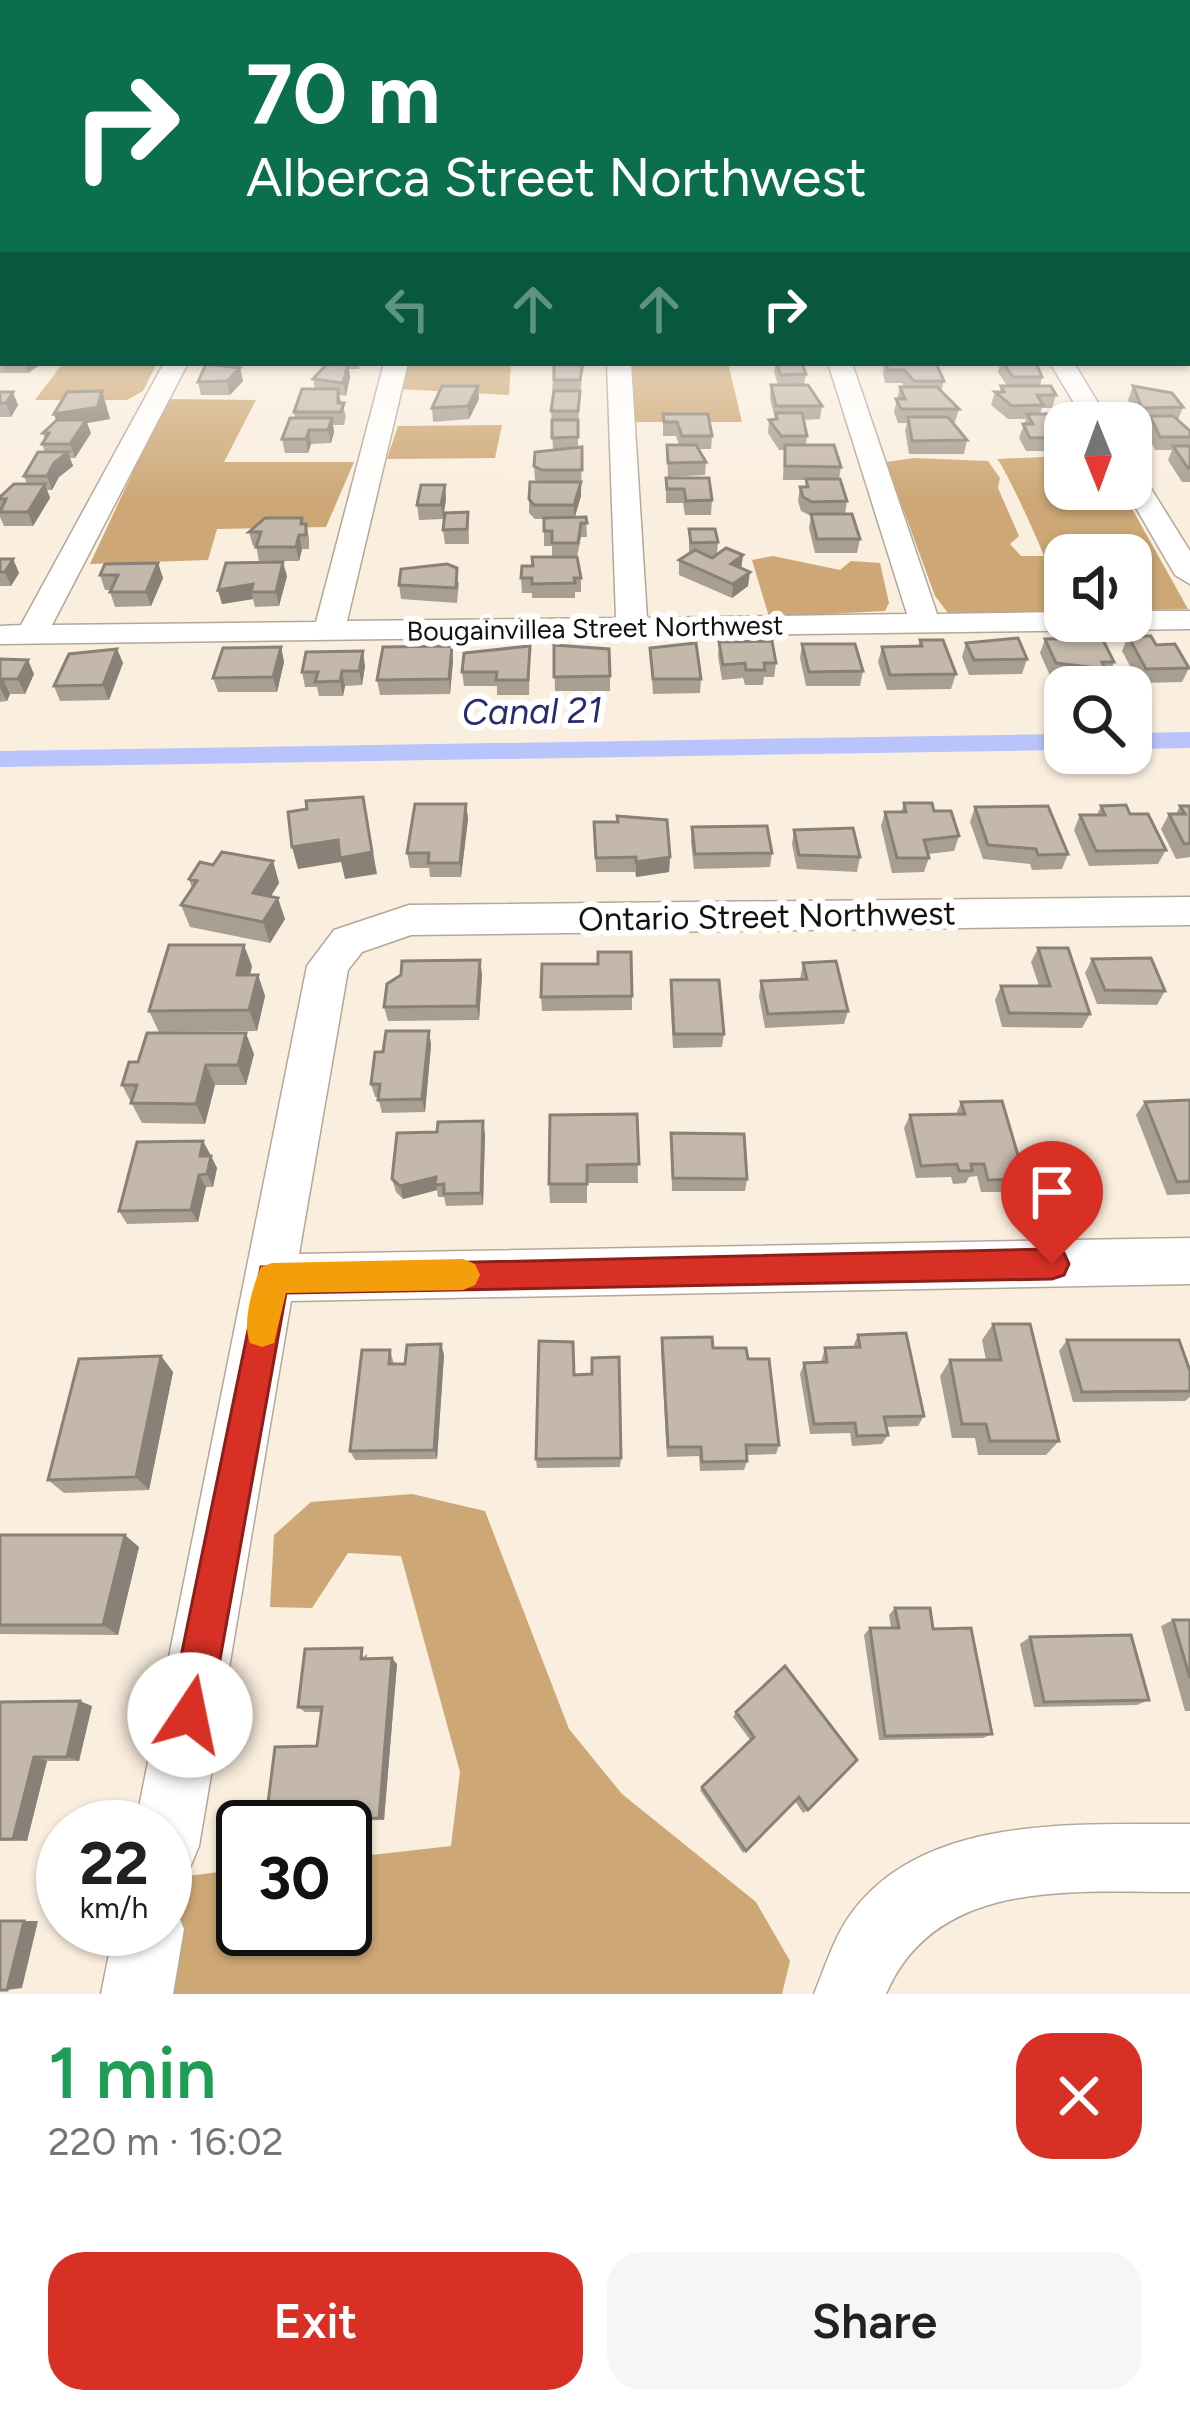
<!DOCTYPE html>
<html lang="en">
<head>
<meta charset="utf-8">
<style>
  :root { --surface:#fff; --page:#f6f6f6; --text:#202124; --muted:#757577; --accent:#d93025 }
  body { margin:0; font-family:Figtree,sans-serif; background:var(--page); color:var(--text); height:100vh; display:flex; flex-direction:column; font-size:45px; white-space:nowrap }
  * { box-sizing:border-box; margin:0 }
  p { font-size:39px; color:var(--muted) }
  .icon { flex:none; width:66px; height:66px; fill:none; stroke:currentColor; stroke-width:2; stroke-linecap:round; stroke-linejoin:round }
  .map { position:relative; height:1994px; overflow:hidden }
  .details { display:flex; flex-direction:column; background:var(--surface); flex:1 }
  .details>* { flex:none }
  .top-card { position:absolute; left:0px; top:0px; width:1191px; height:366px; box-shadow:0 3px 9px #0004; background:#0b6e4f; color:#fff; overflow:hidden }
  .needle { width:78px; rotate:179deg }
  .tools { position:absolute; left:1044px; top:402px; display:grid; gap:24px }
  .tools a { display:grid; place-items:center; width:108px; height:108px; border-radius:24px; background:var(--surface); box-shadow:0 3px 9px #0004; font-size:60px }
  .speed { position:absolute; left:36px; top:1800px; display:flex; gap:24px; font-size:60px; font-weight:700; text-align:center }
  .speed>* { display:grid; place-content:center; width:156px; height:156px; border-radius:50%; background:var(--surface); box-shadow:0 3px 9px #0004; line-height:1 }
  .speed small { font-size:30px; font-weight:400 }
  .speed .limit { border:6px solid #111; border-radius:18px; background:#fff; color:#111 }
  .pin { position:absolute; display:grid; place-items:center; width:102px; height:102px; color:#fff; margin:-123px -51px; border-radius:50% 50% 50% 0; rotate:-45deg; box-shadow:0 0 12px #0007 }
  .pin .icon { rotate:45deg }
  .me { position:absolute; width:132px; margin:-66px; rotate:11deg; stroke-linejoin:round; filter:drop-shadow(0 0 9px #0008) }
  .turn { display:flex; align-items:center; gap:42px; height:252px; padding:0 48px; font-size:54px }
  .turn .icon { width:156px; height:156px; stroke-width:2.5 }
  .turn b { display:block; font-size:84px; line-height:102px }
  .lanes { display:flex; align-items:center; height:114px; padding:0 48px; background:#0003; justify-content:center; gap:60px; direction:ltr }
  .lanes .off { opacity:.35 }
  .round { display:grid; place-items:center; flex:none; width:126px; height:126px; border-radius:36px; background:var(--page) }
  .overview { display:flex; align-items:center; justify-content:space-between; height:204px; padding:0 48px }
  h1 { font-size:72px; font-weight:600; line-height:90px; color:#1e9e55 }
  .button { display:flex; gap:24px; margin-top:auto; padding:24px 48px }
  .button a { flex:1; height:138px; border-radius:36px; background:var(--accent); color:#fff; font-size:48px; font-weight:600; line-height:138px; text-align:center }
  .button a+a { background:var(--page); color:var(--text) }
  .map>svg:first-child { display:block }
  .forest { fill:#cda775 }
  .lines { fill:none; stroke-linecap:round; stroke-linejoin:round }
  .canal { fill:#b9c4fc; fill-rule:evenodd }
  .minor-casing { stroke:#b3a799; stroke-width:3 }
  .minor { fill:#fff; fill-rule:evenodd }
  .wall { fill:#a99e92 }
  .shaded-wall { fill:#898177 }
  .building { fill:#c4b8aa; stroke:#898177; stroke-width:3 }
  .route { fill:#d93025; stroke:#8d1f18; stroke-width:3 }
  .slow { fill:#f59e0b }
  .labels { text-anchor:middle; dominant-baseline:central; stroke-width:12; stroke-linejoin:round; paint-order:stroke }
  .far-street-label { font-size:27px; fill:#16110c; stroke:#fff }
  .street-label { font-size:33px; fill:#16110c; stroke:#fff }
  .water-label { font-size:36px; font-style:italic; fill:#282c6c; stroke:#fff }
</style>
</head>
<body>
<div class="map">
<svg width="1190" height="1994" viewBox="0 0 1190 1994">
  <rect width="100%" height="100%" fill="#faeede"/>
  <path class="forest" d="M63,363H157L143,391L127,400H35Z
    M406,363H511L509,395L398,389Z
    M630,363H728L742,422H635Z
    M167,399L256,400L224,462H354L326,527L217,529L208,560L90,564Z
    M502,425L495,458L387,459L398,426Z
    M1065,456V489H1121L1188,609L1131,610V555H1065V611L948,613L935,596L886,462L914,458L988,461L1000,478L998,488L1019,536L1010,544L1021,556H1044C1039,542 1005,467 997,459Z
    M773,556L840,570L851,561L880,563L889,603L885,611L769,617L752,560Z
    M412,1494L485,1511L569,1729L622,1794L756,1902L790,1961L782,1994H167L187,1876L243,1869V1929H345V1858L451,1846L460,1772L401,1556L348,1553L312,1608L270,1607L274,1535L311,1502Z"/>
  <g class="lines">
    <path class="canal" d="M1190,732V748L1131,749V733Z
      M1065,734V750L0,767V751Z"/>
    <defs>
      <path id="minor" d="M1188,295H1190V307H1188Z
        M164,363H188L52,625L316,622L384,363H408L347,621L616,618L607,363H631L647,618L907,614L828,363H852L937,614L1065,612V621H1131V611H1190V629L0,644V626L21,625Z
        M1050,363H1074L1110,423H1086Z
        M1131,469L1140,471L1190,551V584L1175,575L1125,489H1131Z
        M1190,897V925L411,935L362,952L348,970L299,1254L1190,1238V1284L291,1301L199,1846L189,1870L165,1880V1827H135L307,966L334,930L409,905Z
        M1190,1824V1892C1081,1893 937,1874 886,1994H814C824,1970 833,1940 848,1918C920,1812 1079,1825 1190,1824Z
        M165,1901L174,1904L184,1929L173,1994H101L114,1929H165Z"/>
    </defs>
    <use href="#minor" class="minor-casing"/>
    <use href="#minor" class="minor"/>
  </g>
  <path class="wall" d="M3,348V363H37L38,366L28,373H0V351Z
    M212,363H239L233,367L240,368L243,381L230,395H201L198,382Z
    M326,363H360L359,369H349L350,377L346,396L339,395L346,416L344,425H333L334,432L331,443L311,444L308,453H285L282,439L295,418L294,412L315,389L313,379Z
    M554,363H583L578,425V447H582L581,496L575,517H586L587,537H581L577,557L581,578V592H575V598H532V593H522L521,578L533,566L552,557V546H544V519H535L529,513V499L538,482L535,480L534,466L553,450L551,411Z
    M775,363H802L806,374L804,385L822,406L820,419L804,420L807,436L806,445L841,467L839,479L847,501L845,514L860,539L857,553H815L809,528L811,516L801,511L798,501L800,487H805L806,480H783L784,450H779L768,433L769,420L775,419L770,398L771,385H778L774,372Z
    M884,363H936L944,381L941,392L959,409L955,422H953L967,440L964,454H909L905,430L907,423H898L894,412L900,387H904L902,383H885L883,374Z
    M992,363H1036L1042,377L1040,386L1056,395L1052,408H1042L1040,414L1065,423V451H1026L1019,438L1026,419H1008L991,405L995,392H1000L1001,386H1007L998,372L1000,364Z
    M1099,363H1136L1135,365H1100Z
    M478,386L479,399L469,419L433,422L432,408Z
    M1133,386L1183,407L1178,420L1190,431V482H1182L1168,460L1172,450H1155L1145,429L1148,421H1137L1128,400Z
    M102,391L110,419L87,423L91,433L75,458H70L73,466L59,477L52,490H47L50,498L33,526H4L0,517V497L27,484L24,476L45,452L42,444L45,439L43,433Z
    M0,392L18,405L11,417H0Z
    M663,414L712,436L711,449H699L706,462L705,475L668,477L667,445H679L676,436H663Z
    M666,478L712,500L711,515H685L683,503H666Z
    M445,485L446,499L443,519L419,520L417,505Z
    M468,512L469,544H445L443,530Z
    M302,518L304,524H306L309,538V549H302L299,561H259L256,546H253L249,532Z
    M689,529L718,542L717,555H743L741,569L748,586L732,598L679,575V560L689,554Z
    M0,559H13L19,573L11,586H0Z
    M158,563L163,578L151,606L115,607L110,592L111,590H105L100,575Z
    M287,576L279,606L255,607L253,599L222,604L218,590Z
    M459,582L457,603L401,599L399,585Z
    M1128,636L1156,645L1189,668L1182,682L1139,683L1122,651Z
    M1045,639L1114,662L1108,677H1102L1099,683L1051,678L1040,653Z
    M920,640L956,674L951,689L887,690L878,662L882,647L918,646Z
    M719,642L776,663L774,677H764L763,685H745L743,678L722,680L718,656Z
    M966,643L1027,659L1022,674L969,675L962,657Z
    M802,644L863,671L860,686H806L800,658Z
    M554,645L610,676V691H555Z
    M530,646L529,695H497V686H464L462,672Z
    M281,647L284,662L277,692H218L213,678Z
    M650,648L701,679L700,693L653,694Z
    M117,649L123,663L109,700L60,701L54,686Z
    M0,659L34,674L25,694H10L7,701L0,702Z
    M453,661L450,694L380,695L377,680Z
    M365,666L362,685L345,686L343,696H319L317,687H305L302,672Z
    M904,803L934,811L959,836L954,851L928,854L929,858L924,872L892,873L881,826L885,812H901Z
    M466,804L468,819L461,877H430L429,868H410L407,853Z
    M1101,806L1130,814L1166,850L1158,864L1089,866L1074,830L1080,815H1097Z
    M1180,806H1190V857L1176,859L1161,829L1169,814H1176Z
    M975,807L1068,854L1062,869L1032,870L1030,864L983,859L970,822Z
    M594,822L670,857L669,872L636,877L635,872H596Z
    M692,827L772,853L770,867L694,869L691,842Z
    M794,830L860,857L857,872L797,869L792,844Z
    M273,861L279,883L271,896L285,919L270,943L190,927L181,905L192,888L189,879L213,865Z
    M1038,948L1090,1014L1082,1028L1002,1027L995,1000L1001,986H1039L1031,962Z
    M1092,959L1165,991L1157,1005L1097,1004L1085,973Z
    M480,960L482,975L479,1020L388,1021L384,1007Z
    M803,963L848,1011L844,1024L765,1028L759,996L761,981L800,980Z
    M598,964L632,996V1010L542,1011L541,997Z
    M252,966L250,975H258L265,996L257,1031L159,1032L149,1011Z
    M671,980L724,1034L722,1047L673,1048L670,994Z
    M429,1031L431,1045L425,1112L382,1113L378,1097H375L371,1084L383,1052Z
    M254,1054L246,1085H215L205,1124L142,1123L122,1085Z
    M1190,1100V1194L1167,1195L1136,1115L1145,1102Z
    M961,1102L1025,1179L1018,1192H981L977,1176L969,1177L966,1183L953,1184L951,1177L916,1178L904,1128L910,1115L956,1114Z
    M637,1114L638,1183H587V1203H550L549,1184Z
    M671,1133L747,1179L745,1191H672Z
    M485,1134L483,1205L446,1206L444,1197H438L437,1190L403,1199L396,1192L392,1179Z
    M203,1141L217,1168L213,1187H206L198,1222L127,1224L119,1211Z
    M993,1324L1059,1441L1046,1455H978L975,1438H952L940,1376L950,1360H986L982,1340Z
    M858,1335L924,1416L918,1426L886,1427L888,1435L882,1444L852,1446L850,1433L810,1434L800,1374L804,1363L821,1362L825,1348L853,1347Z
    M662,1338L713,1348L748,1359L779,1445L776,1454L746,1455L747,1461L744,1470L700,1471L699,1456L667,1457L661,1349Z
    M1067,1340L1190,1371V1397L1185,1401L1073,1402L1059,1351Z
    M441,1344L444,1355L437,1459L355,1460L350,1451L390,1350L394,1364H405Z
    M161,1356L173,1372L149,1490L64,1493L48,1480Z
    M574,1375L621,1458L620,1467L537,1468L536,1459Z
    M0,1535L139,1547L118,1635L0,1634Z
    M895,1608L933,1629L992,1734L983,1738L879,1740L864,1635L870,1628H891L889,1615Z
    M1173,1620H1190V1711H1185L1161,1626Z
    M1030,1637L1149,1700L1137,1705L1034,1707L1020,1644Z
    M367,1654V1659L397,1664L384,1820L273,1822L266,1819L317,1746L321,1712H305L298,1707Z
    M0,1702L92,1706L79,1761H47L27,1841H0Z
    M736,1712L808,1810L803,1813L795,1801L743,1853L700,1790L751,1741L733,1717Z"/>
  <path class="shaded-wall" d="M25,363H37L38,366L28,373Z
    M348,364L350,377L346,396L343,383Z
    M240,368L243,381L230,395L227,381Z
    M478,386L479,399L469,419L468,406Z
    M102,391L110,419L87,423L91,433L75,458L70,444L58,427L54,414Z
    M13,392L18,405L11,417L6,403Z
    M332,418L334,432L331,443L328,430Z
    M309,430L311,444L308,453L306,439Z
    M68,452L73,466L59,477L52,490L47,476L54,463Z
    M581,482V496L574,519V505Z
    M45,484L50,498L33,526L28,512Z
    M445,485L446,499L443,519L441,505Z
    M299,535L302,549L299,561L296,547Z
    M743,555L741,570L731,564Z
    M13,559L19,573L11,586L5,572Z
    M283,562L287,576L279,606L276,592Z
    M158,563L163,578L151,606L146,592Z
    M750,572L748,586L732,598L733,584Z
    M253,584L251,592L253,599L222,604L218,590Z
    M452,646L453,661L450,694L449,679Z
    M281,647L284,662L277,692L273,677Z
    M117,649L123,663L109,700L103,685Z
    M363,651L365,666L362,685L359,671Z
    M28,660L34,674L25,694L18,679Z
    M342,671L345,686L343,696L340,681Z
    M3,679L10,694L7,701L0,688Z
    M363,797L377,874L345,879L341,862L298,869L292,847Z
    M466,804L468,819L461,877L460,863Z
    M670,857L669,872L636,877V862Z
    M273,861L279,883L260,914L253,893Z
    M278,898L285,919L270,943L263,922Z
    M244,945L252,966L245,996L237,975Z
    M480,960L482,975L479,1020L477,1006Z
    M258,975L265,996L257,1031L249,1010Z
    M429,1031L431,1045L425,1112L422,1099Z
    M246,1033L254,1054L246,1085L238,1065Z
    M206,1065L215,1085L205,1124L196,1104Z
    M483,1121L485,1134L483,1205L481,1193Z
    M203,1141L210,1154L206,1169L200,1156Z
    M211,1156L217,1168L213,1187L207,1174Z
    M199,1175L206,1187L198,1222L191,1210Z
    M436,1177L437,1190L403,1199L400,1186Z
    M441,1344L444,1355L437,1459L434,1450Z
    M161,1356L173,1372L149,1490L136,1477Z
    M125,1535L139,1547L118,1635L103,1625Z
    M392,1658L397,1664L384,1820L379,1818Z
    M80,1701L92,1706L79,1761L67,1757Z
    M34,1757L47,1761L27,1841L13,1839Z
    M24,1921H38L22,1988L7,1990Z"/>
  <path class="building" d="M554,363H583L580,380H554Z
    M777,363H802L806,374L780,375Z
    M886,363H936L944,381H914L904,370H888Z
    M1003,363H1036L1042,377H1013Z
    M206,364L240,368L227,381L198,382Z
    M327,364H348L343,383L313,379Z
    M771,385H808L822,406H776Z
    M442,386H478L468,406L432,408Z
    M1001,386H1051L1056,395H1037L1043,405L1012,406L995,392H1004Z
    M1133,386L1172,393L1183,407L1142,408Z
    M900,387H937L959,409H901L896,399H905Z
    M302,389H338V403H344L341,412H294Z
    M102,391L98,406H106L54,414L67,392Z
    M554,391H580L578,411H551Z
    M0,392H13L6,403H0Z
    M776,413H802L807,436H781L769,420L777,419Z
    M663,414H708L712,436H682L677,422H664Z
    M1027,414H1068L1073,423H1062L1065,429V437L1030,438L1023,424H1033Z
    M1150,416H1173L1190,431V437H1160Z
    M908,417H948L967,440L912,441Z
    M290,418H332L328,430H309L306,439H282Z
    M57,420H86L70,444H42L49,433H43Z
    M552,420H578V437L552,438Z
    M667,445H696L706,462L668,463Z
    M785,445H834L841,467L785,466Z
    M1173,446H1190V468H1188Z
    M582,447V470H542L534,466L535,452Z
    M38,452H68L54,463L47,476H24Z
    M666,478H709L712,500L686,501L684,489H667Z
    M806,479H840L847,501L812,502L803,497L800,487H808Z
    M530,482H581L574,505H534L529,499Z
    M14,484H45L28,512H0L6,499H0V497Z
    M421,485H445L441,505H417Z
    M468,512L467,529L443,530L445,513Z
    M811,514H852L860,539H817Z
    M586,517L587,523H581L578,543H552V531H544V518Z
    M265,518H302L301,524H306V535H299L296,547H256L261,532H249Z
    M689,529H715L718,542L691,543Z
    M726,548L743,555L731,564L750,572L733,584L679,560L695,550L712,558Z
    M532,557H577L581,578H574L575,583L532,584V578H521L522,566H533Z
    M0,559H13L5,572H0Z
    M283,562L276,592H251L253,584L218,590L226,563Z
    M158,563L146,592H110L118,575H100L105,564Z
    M447,564L457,568L456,588L399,585L401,569Z
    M1128,636H1151L1156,645L1175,644L1189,668L1146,669Z
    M1018,638L1027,659L974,660L966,643Z
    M1102,638L1114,662H1102L1105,669L1056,663L1045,639Z
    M920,640H943L956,674L890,675L882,647L922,646Z
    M772,641L776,663H764L765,670H746L745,663L723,665L719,642Z
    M696,643L701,679H653L650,648Z
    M802,644H855L863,671L809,672Z
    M554,645L609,649L610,676L554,677Z
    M452,646L449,679L377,680L383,647Z
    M530,646L528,680H496L497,672H462L464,653Z
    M281,647L273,677L213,678L223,648Z
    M117,649L103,685L54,686L69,654Z
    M363,651L359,671H342L340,681L315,682L318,672H302L306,652Z
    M0,659L28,660L18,679H3L0,686Z
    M363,797L372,852L340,858L338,840L292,847L288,812L307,809L306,801Z
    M904,803H932L934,811H951L959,836L924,840L929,858H897L885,812H906Z
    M415,804H466L460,863H428L429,853H407Z
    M1126,805L1130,814H1148L1166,850L1096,851L1080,815H1105L1101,806Z
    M1048,806L1068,854L1038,855L1036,849L988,845L975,807Z
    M1180,806H1190V843L1184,844L1169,814H1185Z
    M617,816L667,820L670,857L636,862V857L596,858L594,822H618Z
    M767,826L772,853L695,854L692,827Z
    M853,828L860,857L799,855L794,830Z
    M222,852L273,861L253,893L278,898L263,922L181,905L197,881L189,879L200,862L213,865Z
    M169,945H244L237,975H258L249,1010L149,1011Z
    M1038,948H1068L1090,1014L1009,1013L1001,986H1050Z
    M598,952H631L632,996L541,997L542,964H598Z
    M1151,958L1165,991L1105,990L1092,959Z
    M480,960L477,1006L384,1007L387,984L401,975L402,961Z
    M836,961L848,1011L768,1014L761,981L807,979L803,963Z
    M671,980H719L724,1034H674Z
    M386,1031H429L422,1099L378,1100L380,1084H371L375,1052H383Z
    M147,1033H246L238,1065H206L196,1104L131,1103L137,1085H122L129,1062H138Z
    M1190,1100V1181L1177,1182L1145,1102Z
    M1002,1101L1025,1179L988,1180L984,1164H971L972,1171H959L957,1164L921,1166L910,1115L965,1114L961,1102Z
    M637,1114L639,1164L587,1165V1184H549L550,1115Z
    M483,1121L481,1193L444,1194V1184L435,1185L436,1177L400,1186L392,1179L397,1133L437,1132L438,1122Z
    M671,1133L744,1134L747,1179L673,1178Z
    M203,1141L200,1156H211L207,1174L199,1175L191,1210L119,1211L137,1142Z
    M993,1324H1030L1059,1441H990L986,1424H962L950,1360H1001Z
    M906,1333L924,1416L884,1417L888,1435L857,1436L855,1423L814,1424L804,1363L827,1362L825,1348L860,1347L858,1335Z
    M712,1337L713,1348H746L748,1359H769L779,1445H746L747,1461L702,1462L701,1447H668L662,1338Z
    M1067,1340H1179L1190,1371V1391L1082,1392Z
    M539,1341L573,1342L574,1375L592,1374V1358L619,1357L621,1458L536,1459Z
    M441,1344L434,1450L350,1451L362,1350H390L389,1364H405L407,1345Z
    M161,1356L136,1477L48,1480L79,1359Z
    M0,1535H125L103,1625H0Z
    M895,1608H930L933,1629L971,1628L992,1734L885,1736L870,1628H899Z
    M1173,1620H1190V1678Z
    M1131,1635L1149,1700L1044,1702L1030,1637Z
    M362,1648L361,1659L392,1658L379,1818L266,1819L275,1747L317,1746L322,1707H298L305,1649Z
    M785,1666L857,1760L808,1810L799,1797L746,1851L702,1787L754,1737L736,1712Z
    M80,1701L67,1757H34L13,1839H0V1702Z
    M0,1921H24L7,1990H0Z"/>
  <linearGradient id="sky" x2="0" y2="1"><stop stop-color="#95baf0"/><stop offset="0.44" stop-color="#fdf7f0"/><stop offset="1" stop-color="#fdf7f0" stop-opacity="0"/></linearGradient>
  <rect width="1190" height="502" fill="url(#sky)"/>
  <path class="route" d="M1052,1249L1064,1253L1069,1264L1064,1275L1052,1279L286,1293L210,1715L204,1730L190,1736L175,1730L169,1715L261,1267Z"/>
  <path class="slow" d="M463,1259L475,1264L480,1275L475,1285L463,1290L286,1293L274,1343L262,1347L250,1343C242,1322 252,1288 261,1267L272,1263Z"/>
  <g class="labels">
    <g class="far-street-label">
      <text transform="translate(595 628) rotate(-1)">Bougainvillea Street Northwest</text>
    </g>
    <g class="street-label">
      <text transform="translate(767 916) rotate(-1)">Ontario Street Northwest</text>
    </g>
    <g class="water-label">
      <text transform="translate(532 711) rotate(-1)">Canal 21</text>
    </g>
  </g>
</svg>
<div class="tools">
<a><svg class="needle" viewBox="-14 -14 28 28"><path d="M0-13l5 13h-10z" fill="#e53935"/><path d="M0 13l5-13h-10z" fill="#757577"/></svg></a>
<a><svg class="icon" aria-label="sound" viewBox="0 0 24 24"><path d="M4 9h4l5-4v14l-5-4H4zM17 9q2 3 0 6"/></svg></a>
<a><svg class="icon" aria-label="search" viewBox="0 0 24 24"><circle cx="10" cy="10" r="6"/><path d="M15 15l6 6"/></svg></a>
</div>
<div class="speed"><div>22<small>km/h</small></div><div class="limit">30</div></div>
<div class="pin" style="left:1052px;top:1264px;background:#d93025"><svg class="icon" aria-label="arrive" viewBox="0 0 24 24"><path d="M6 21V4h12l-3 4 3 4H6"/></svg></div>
<svg class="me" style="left:190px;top:1715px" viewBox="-20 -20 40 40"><circle r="19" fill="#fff"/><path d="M0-13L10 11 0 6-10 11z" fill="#d93025"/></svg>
<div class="top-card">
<div class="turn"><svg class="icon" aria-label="right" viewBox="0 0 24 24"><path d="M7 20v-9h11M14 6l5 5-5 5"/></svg><div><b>70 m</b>Alberca Street Northwest</div></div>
<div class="lanes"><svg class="icon off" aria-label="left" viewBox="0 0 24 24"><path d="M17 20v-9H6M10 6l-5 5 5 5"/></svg><svg class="icon off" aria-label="ahead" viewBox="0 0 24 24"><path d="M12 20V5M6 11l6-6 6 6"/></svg><svg class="icon off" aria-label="ahead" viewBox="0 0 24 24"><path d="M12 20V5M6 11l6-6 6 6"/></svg><svg class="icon" aria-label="right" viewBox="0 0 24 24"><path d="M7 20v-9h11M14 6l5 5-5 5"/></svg></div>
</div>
</div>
<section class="details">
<div class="overview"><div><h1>1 min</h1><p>220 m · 16:02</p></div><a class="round" style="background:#d93025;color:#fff"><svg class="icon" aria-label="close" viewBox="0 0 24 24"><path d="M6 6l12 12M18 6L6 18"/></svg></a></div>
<div class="button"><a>Exit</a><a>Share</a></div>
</section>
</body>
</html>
